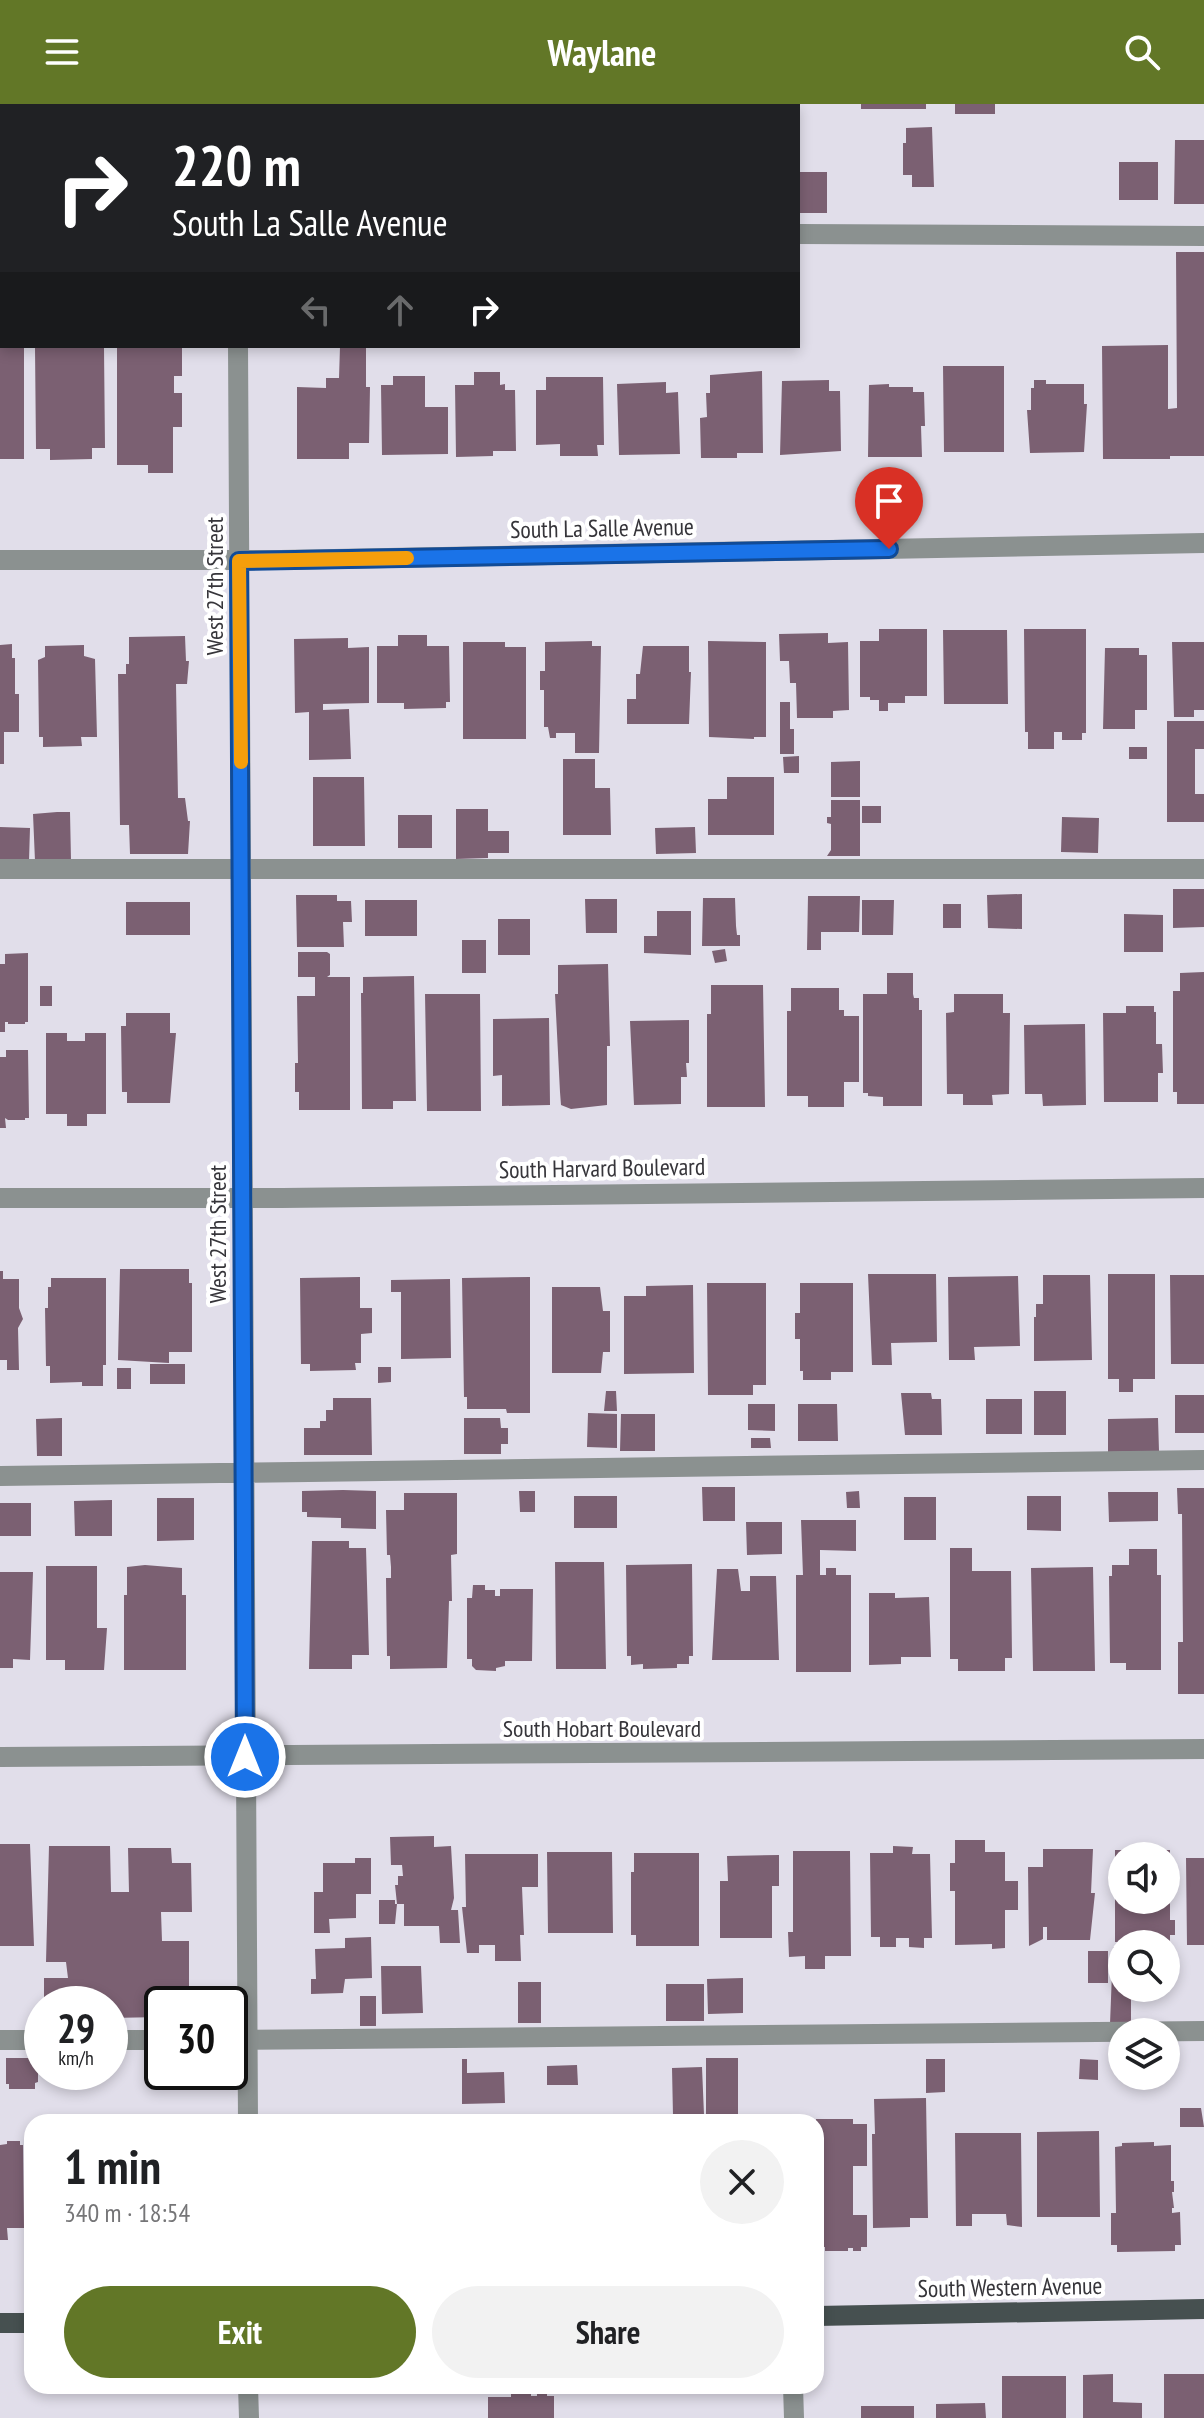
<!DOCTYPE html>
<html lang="en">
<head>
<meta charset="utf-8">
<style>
  :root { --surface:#fff; --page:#f2f2f2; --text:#202124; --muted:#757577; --accent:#627727 }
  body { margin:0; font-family:"PT Sans Narrow",sans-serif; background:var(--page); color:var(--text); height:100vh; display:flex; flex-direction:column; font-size:30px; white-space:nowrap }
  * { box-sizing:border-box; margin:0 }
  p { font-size:26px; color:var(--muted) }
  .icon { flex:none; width:44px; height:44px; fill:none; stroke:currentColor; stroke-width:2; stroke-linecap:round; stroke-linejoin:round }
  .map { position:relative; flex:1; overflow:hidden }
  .details { position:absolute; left:24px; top:2010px; width:800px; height:280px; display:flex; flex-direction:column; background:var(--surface); border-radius:24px; box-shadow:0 4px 12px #0003 }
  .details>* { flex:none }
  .top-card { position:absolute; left:0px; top:0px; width:800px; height:244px; box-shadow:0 4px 12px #0003; background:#202124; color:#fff; overflow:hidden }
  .fabs { position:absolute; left:1108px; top:1738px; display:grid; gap:16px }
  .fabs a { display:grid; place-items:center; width:72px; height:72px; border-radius:50%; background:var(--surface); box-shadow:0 4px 12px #0003; font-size:40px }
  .speed { position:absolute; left:24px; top:1882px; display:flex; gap:16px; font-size:40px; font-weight:700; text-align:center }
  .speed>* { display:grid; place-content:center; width:104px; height:104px; border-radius:50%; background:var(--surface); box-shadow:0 4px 12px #0003; line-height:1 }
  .speed small { font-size:20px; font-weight:400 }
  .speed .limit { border:4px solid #111; border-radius:12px; background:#fff; color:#111 }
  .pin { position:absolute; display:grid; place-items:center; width:68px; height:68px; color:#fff; margin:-82px -34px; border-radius:50% 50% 50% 0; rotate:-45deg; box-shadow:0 0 8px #0007 }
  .pin .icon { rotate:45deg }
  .me { position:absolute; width:88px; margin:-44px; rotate:0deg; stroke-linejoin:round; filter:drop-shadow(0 0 6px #0008) }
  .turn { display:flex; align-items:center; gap:28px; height:168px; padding:0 40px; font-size:36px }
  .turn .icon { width:104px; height:104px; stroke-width:2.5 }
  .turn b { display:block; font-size:56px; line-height:68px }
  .lanes { display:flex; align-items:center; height:76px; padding:0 40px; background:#0003; justify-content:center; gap:40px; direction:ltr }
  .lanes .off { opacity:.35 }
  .round { display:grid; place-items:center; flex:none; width:84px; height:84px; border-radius:42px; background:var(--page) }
  .headline { display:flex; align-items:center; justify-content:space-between; height:136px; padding:0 40px }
  h1 { font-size:48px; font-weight:800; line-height:60px }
  .cta { display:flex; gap:16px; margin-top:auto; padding:16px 40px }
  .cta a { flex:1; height:92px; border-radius:48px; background:var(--accent); color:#fff; font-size:32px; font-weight:800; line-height:92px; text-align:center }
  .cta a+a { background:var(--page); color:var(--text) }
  header { display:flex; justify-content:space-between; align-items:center; height:104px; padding:0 40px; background:var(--accent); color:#fff; font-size:36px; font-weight:800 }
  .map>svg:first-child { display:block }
  .building { fill:#7b6072; fill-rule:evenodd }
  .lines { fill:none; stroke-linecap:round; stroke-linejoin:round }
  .minor { stroke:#8b9190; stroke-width:20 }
  .major { stroke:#465050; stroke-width:20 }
  .route-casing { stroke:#114b97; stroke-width:20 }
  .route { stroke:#1a73e8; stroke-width:14 }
  .slow { stroke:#f59e0b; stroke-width:14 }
  .labels { text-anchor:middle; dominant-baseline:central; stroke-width:8; stroke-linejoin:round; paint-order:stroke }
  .street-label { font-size:24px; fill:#36353a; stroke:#fff }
</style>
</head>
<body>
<header><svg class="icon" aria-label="menu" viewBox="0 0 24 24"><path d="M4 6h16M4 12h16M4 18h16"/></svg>Waylane<svg class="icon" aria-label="search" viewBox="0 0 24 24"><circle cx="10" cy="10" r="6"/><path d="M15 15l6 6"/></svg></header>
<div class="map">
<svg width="1204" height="2314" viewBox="0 0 1204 2314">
  <rect width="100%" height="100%" fill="#e1deea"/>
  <path class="building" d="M861,0H926V5H861Z
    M955,0H995V10H955Z
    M932,23L934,83H912V71H903V39H906V24Z
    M1175,36H1204V100H1174Z
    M1119,58H1158V96H1119Z
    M798,68H827V109H798Z
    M1176,148H1204V352H1170V355H1103L1102,242L1168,241V305L1177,304Z
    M0,242H24V355H0Z
    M117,242H182V272H174V289H182V323H173V369H148V361H117Z
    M340,243H366V283H370L369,339H349V355H297V283L326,284V274H339Z
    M35,244H104L105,344H92V355L50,356V345H36Z
    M943,262H1004V348H944Z
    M762,267L763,349H737V354H701L700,314L707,313L706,289H710V271Z
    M474,268H500V281L505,280V286H515L516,347H493V352L456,353L455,281H474Z
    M393,272H425V303H448V350L382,351L381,281H393Z
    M546,273H603L604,341H597L598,352H560V340L536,341V286H546Z
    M829,276V287H840L841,347L780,351L782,277Z
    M1034,276H1046V280H1084V300H1087L1084,348L1030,349L1027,306H1031V284H1034Z
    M666,278V289L678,288L680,350L619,351L617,280Z
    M889,280V283H913V288H924L925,322H921L922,353H868L869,281Z
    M879,525H927V592H905V599H888V607H879V596H870V593H860V537H879Z
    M1024,525H1086V629H1082V636H1062V628H1054V645H1028V628H1025Z
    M943,526H1007L1008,600H944Z
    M828,529V539L848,538L849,606L833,607V614H797L796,579H790L789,557H780L779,530Z
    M398,531H427V542H449L450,598H446V604L404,605V599H377V542H398Z
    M185,532L186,557H189L187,580H176L178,694H185L188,717H190L188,750H130L129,721H120L118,570H126V560H129V533Z
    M348,534V544L369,543V599L323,600V606L349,605L351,655L309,656V608L295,609L294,535Z
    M592,537V542H601L599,649H575V629H556V634H550L548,623H544V586H540V567H545V538Z
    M708,537L766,538V633H754V635L709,633Z
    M463,538H505V543H526V635H463Z
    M1172,538H1204V606H1194V613H1174Z
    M12,540V554H15V590H19V628H4V660H0V541Z
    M84,541V552L95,555L97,633H81L82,642L43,643V633H39L38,556L45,553V542Z
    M643,542H689V568H691L689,620H627V595H636V570H640Z
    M1105,544H1139V551H1147V606H1135V625H1103Z
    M780,598H790V625H794V650H780Z
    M1167,617H1204V645H1195V690H1204V718H1167Z
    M1129,643H1147V655H1129Z
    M799,652V669H784L783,653Z
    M563,655H595V684H610L611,731H563Z
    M860,657V693H831V658Z
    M313,673H364L365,742H313Z
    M727,673H774V731H708V695H727Z
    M831,696H860V752H827L831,746V720L827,719V713H831Z
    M862,702H881V719H862Z
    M456,705H488V727H509V749H488V754L456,755Z
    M57,708H70L71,756L35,757L33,710Z
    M398,711H432V744H398Z
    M1062,713L1099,714L1098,749L1061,748Z
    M0,723L30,724L29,757H0Z
    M695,723L696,749L656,750L655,724Z
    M1173,785H1204V823L1173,824Z
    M1022,790V825L988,824L987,791Z
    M296,791H337V797H351L352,818H343L344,843H297Z
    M808,792H860L859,828H821V846H807Z
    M703,794H735L736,822L737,831H740V842H702Z
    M585,795H617V829H586Z
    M365,796H417V832H365Z
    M862,796H894L893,831H862Z
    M126,798H190V831H126Z
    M943,800H961V824H943Z
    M657,807H691V851L644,849V832H657Z
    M1124,810L1163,811V848H1124Z
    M498,815H530V851H498Z
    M462,836H486V869H462Z
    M725,845L727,857L715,859L712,847Z
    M298,848H327L330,850V871L327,873H350V1006H299V988H295V959H298L297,892H315V873H298Z
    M28,849V918H25V920H8V918H5V928H0V860H5V850Z
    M608,860L610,942H607V1001L571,1005L561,1001L560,988L555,890H558V861Z
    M1204,868V1000H1177V988H1173V887H1180V869Z
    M887,869H913V890L914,894H919V906H922V1002H883V993L868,992V989H863V890H887Z
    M414,872L416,997H393V1005H362L361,889H363V873Z
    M711,881H763L765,1003H707V910H711Z
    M40,882H52V902H40Z
    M791,884H839V906H844V912H859V978H844V1003H808V992H787V907H791Z
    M425,890H480L481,1007H427Z
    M954,890H1003V909H1010L1009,990L992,991L993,1001H963V990H947L946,909L954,908Z
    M1126,902H1154V908H1156V940H1162L1163,969H1158V998H1104L1103,909H1126Z
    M126,909H170V929H176L170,999H127V988H122L121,922H126Z
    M549,914L550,1001L502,1002V971L493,972V915Z
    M689,916V959H686L687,973H681V1000L634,1001L630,917Z
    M1085,920L1086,1001L1043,1002L1042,990H1025L1024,921Z
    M46,929H67V937H85V929H106V1010H87V1022H67V1010H46Z
    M6,946H28L29,1014H25V1016H8L5,1014L6,1024H0V953H6Z
    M120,1165H189V1179H192V1248H169V1259L118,1256Z
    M0,1167H3V1175H19V1204L23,1215L18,1224L19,1266H7V1256H0Z
    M868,1170H936L937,1238L891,1239L892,1261H872Z
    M1108,1170H1155V1275H1133V1288H1119V1275H1108Z
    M1043,1171H1090L1092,1256L1034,1257V1213H1036V1200H1043Z
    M1170,1171H1204V1260H1171Z
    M1018,1172L1020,1242L974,1243L975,1256H949L948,1173Z
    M360,1173V1204H372V1229L361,1230V1259H355L356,1266L310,1267V1260H301L300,1174Z
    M530,1173V1309H507L506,1305H467V1293H464L462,1174Z
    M51,1174H106V1261H103V1282H82V1278L50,1279V1262H46L45,1204H48V1183H51Z
    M450,1175L451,1254L401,1255V1188H391V1176Z
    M707,1179H766V1281H753V1291H708Z
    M800,1179H853V1268H831V1276H803V1267H800V1235H795V1209H800Z
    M693,1181L694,1269L624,1270V1192H646V1182Z
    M552,1183H600L603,1207H610V1248H603L601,1269H552Z
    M150,1260H185V1280H150Z
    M378,1263H391V1278L378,1279Z
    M117,1264H131V1285H117Z
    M606,1287H616L617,1307H604Z
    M1034,1287H1066V1331H1034Z
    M901,1289H931L932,1295H941L942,1331H905Z
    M1175,1291H1204V1329H1175Z
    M333,1294H371L372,1351H304V1324H320V1317H326V1306H333Z
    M986,1295H1022V1330H986Z
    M748,1300H775V1327L748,1326Z
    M798,1300H837L838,1337H798Z
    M588,1309L617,1310V1344L587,1343Z
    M621,1310H655V1347H620Z
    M62,1314V1352H37L36,1315Z
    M464,1314H500L501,1324H508V1340H501V1350H464Z
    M1158,1314L1159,1347L1108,1348V1315Z
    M751,1334H770L771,1344H751Z
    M702,1383H735V1417H703Z
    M1177,1384H1204V1590H1178V1538H1183L1182,1410H1178Z
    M343,1386L376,1387V1425L341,1424V1414L307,1413V1408H302V1387Z
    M519,1387H535V1408H520Z
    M859,1387L860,1404H847L846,1388Z
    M1108,1388H1158V1417L1109,1418Z
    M404,1389H457V1450L451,1451L452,1497H449L447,1564L390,1565V1552H387L386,1474H391V1463L390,1451H387L386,1406H404Z
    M574,1392H617V1424H574Z
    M1027,1392H1061V1427L1027,1426Z
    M904,1393H936V1436H904Z
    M157,1394H194V1436L157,1437Z
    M112,1396V1432H75L74,1397Z
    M0,1399H31V1432H0Z
    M801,1416H856V1447L820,1446V1471H826V1464H836V1471H851V1568H796V1471H803Z
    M746,1418H782V1450L747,1451Z
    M312,1437H349V1444H366L369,1551H352V1565H309Z
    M950,1444H972V1467H1011L1012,1554H1005V1567H958V1555H950Z
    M1129,1445H1157V1471H1161V1566H1126V1559H1110L1109,1472H1112V1461H1129Z
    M555,1458H604L606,1565H556Z
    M692,1460L693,1552H689V1560H677V1564L643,1565V1560L631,1561V1552H627L626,1461Z
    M145,1461L182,1464V1491H186V1566H124V1491H127V1463Z
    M46,1462H97V1524H107L104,1566H65V1556H46Z
    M1093,1463L1095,1567H1033L1031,1464Z
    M717,1465H738L741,1487H750V1472H776L779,1556H712Z
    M0,1468H33L30,1556L13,1555V1564H0Z
    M473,1481H485V1486H495V1492H500V1485H533L532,1557H505V1562L496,1564V1567L476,1566L472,1562V1555H467V1494H472Z
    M869,1489H895V1494L929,1493L931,1553H901V1560L869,1561Z
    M434,1732V1743L451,1742L454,1794L451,1806H458L460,1839H440L439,1822H404V1800H397L395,1781H398V1772H403L402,1761H391L390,1733Z
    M955,1736H985V1748H1005V1777H1018V1806H1005V1844L992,1845V1840L955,1841V1787H950V1759H955Z
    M0,1740H30L34,1842H0Z
    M49,1742H110L111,1788H129L128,1744H171L172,1759H191L192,1808H161L162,1837H189V1900H162V1913L110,1914V1900H44V1874H68L66,1858H46Z
    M893,1742L913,1743L912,1750H930L932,1834H924V1844L909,1843V1834H896V1843H880V1833H871L870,1749H893Z
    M1043,1745H1093L1091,1789H1095L1090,1836H1047V1823H1043V1835L1029,1842L1028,1763H1043Z
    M1115,1746H1170V1816H1175V1831H1170V1839L1115,1838ZM1122,1752H1166V1796H1122Z
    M793,1747H850L851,1852H825V1865H805V1852L789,1853L788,1828H793Z
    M547,1748H612L613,1829H548Z
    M634,1749H699V1842H636V1831H631V1768H634Z
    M465,1750H538V1783H522L524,1831H520L521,1857H495V1841H479V1849H467L462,1803H466Z
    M779,1751V1782H772V1834H720V1777H728L727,1752Z
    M355,1754H371V1790H356V1814L329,1815L330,1829H314V1788H323V1759H355Z
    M1186,1754H1204V1841H1187Z
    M379,1796H395V1800H397L395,1820H379Z
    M371,1833L372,1874L345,1875L343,1889L311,1890V1875H316L315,1845L345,1844V1834Z
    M1113,1843H1122V1884H1131V1919L1110,1920Z
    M1088,1847H1108V1879H1088Z
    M381,1862H421L423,1909L382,1910Z
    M743,1874V1909L708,1910L707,1875Z
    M518,1878H541V1919H518Z
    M666,1880H704V1917H666Z
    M360,1892H376V1922H360Z
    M6,1954H38V1978L35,1979V1985H9V1980H6Z
    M706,1954H738V2018H706Z
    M462,1955H467V1969L504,1968L505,1999L462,2000Z
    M926,1955H945V1988L926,1989Z
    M1080,1955L1098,1956V1976L1079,1975Z
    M577,1961L578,1981H547V1962Z
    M702,1963L704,2011L673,2012L672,1964Z
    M926,1994L928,2114H910V2123L873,2124L872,2030H875L874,1995Z
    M1180,2004H1201L1204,2023H1180Z
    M816,2015H853V2020H867V2062H853V2111H867V2143H861V2147H853V2144H848V2147H825V2143H816Z
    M1099,2027L1100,2113H1037V2028Z
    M955,2029H1021L1022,2123L1007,2121L1006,2110H972V2122H956Z
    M7,2037H20V2041H23L24,2124H7L8,2136H0V2041L7,2040Z
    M1154,2038V2042L1171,2041V2077H1174V2088H1172L1174,2104H1172V2109L1180,2108L1181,2141H1175V2147L1117,2148V2141H1111V2109H1116L1115,2043L1122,2042V2039Z
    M1113,2270V2298L1142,2299V2314H1083V2271Z
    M1164,2270H1204V2314H1164Z
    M1002,2272H1066V2314H1002Z
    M547,2288V2292H554V2314H488V2293H511V2289H531V2292H537V2289Z
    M985,2299L986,2314H936V2300Z
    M861,2302H914V2314H861Z"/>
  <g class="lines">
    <path class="minor" d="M238,2V0
      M0,130H2
      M798,130L1204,132
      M238,242L248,2018
      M0,456H280L1204,439
      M0,765H1204
      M0,1094H282L1204,1084
      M0,1372L1204,1356
      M0,1653L1204,1645
      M0,1936H42
      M110,1936H162
      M230,1936L1204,1927
      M248,2282L249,2314
      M793,2282L794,2314"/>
    <path class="major" d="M816,2212L1204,2205
      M0,2219H32"/>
  </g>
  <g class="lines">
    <defs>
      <path id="route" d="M245,1653L239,457L889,445"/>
    </defs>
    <use href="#route" class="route-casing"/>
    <use href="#route" class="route"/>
    <path class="slow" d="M241,658L239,457L407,454"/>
  </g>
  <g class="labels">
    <g class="street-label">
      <text transform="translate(602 424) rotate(-1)">South La Salle Avenue</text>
      <text transform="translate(214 482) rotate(-90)">West 27th Street</text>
      <text transform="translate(602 1064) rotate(-1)">South Harvard Boulevard</text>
      <text transform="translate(217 1130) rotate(-90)">West 27th Street</text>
      <text x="602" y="1624">South Hobart Boulevard</text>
      <text transform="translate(1010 2183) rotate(-1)">South Western Avenue</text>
    </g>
  </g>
</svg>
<div class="fabs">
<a><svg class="icon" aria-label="sound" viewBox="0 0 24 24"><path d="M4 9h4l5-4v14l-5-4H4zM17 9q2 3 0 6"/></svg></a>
<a><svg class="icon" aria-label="search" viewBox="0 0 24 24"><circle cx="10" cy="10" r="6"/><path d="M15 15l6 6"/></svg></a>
<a><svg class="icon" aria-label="layers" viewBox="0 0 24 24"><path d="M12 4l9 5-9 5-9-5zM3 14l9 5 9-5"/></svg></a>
</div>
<div class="speed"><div>29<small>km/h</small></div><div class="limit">30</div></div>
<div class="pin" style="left:889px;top:445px;background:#d93025"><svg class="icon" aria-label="arrive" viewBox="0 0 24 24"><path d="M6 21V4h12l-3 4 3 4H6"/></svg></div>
<svg class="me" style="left:245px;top:1653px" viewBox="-20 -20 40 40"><circle r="17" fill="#1a73e8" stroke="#fff" stroke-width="3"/><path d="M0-11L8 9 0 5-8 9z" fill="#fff"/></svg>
<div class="top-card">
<div class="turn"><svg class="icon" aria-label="right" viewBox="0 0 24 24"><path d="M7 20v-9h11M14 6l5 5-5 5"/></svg><div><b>220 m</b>South La Salle Avenue</div></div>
<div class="lanes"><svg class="icon off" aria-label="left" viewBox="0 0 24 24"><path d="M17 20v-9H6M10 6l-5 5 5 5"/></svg><svg class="icon off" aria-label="ahead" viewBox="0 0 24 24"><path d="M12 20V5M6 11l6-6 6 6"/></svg><svg class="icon" aria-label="right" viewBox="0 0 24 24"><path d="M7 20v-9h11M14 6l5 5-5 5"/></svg></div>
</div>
<section class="details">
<div class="headline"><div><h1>1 min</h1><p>340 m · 18:54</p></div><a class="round"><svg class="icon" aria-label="close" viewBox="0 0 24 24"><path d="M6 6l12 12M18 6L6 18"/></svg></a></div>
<div class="cta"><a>Exit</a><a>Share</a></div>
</section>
</div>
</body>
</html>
